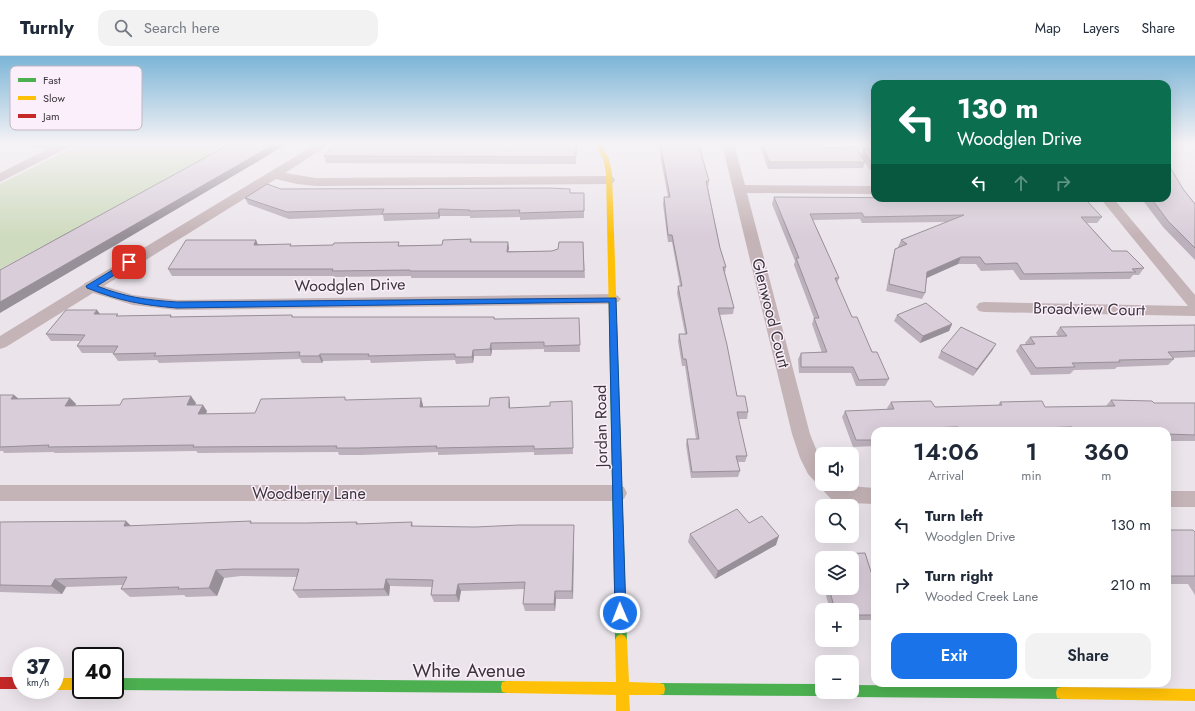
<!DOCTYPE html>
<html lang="en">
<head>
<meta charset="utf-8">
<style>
  :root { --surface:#fff; --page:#f2f2f3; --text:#1f2937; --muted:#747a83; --line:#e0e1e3; --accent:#1a73e8 }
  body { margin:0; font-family:Jost,sans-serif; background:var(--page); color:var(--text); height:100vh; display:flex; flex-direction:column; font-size:15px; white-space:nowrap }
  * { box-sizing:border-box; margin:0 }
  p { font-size:13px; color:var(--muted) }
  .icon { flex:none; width:22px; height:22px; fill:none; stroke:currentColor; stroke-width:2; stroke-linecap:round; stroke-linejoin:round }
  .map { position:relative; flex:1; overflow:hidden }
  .side { position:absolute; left:871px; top:371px; width:300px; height:260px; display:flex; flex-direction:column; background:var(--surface); border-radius:12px; box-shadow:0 4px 16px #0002 }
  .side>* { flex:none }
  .banner { position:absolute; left:871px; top:24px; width:300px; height:122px; border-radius:12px; box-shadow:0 4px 16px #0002; background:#0b6e4f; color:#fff; overflow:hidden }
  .controls { position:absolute; left:815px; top:391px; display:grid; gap:8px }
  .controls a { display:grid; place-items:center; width:44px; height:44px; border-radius:8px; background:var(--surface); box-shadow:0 4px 16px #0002; font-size:20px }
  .speed { position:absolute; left:12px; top:591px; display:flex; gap:8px; font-size:20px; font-weight:700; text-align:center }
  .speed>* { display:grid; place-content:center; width:52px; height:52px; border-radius:50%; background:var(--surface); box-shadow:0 4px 16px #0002; line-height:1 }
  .speed small { font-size:10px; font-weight:400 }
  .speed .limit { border:2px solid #111; border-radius:6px; background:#fff; color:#111 }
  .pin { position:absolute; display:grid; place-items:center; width:34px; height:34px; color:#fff; margin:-17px; border-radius:8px; box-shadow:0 2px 6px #0006 }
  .me { position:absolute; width:44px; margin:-22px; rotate:359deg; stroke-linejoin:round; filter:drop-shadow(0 0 3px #0008) }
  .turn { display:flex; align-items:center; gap:14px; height:84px; padding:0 20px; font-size:18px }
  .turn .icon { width:52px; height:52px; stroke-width:2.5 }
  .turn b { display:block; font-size:28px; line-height:34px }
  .lanes { display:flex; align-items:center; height:38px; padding:0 20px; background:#0003; justify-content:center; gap:20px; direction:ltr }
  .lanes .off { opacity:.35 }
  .eta { display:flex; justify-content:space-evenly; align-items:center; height:68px; text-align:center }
  .eta b { font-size:24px; font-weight:600; line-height:28px }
  .button { display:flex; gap:8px; margin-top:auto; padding:8px 20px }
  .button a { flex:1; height:46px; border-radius:12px; background:var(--accent); color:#fff; font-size:16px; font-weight:600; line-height:46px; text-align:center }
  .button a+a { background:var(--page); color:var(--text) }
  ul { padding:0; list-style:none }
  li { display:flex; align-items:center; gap:12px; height:60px; padding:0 20px }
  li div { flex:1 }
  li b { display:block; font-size:15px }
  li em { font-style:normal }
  header { display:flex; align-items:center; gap:24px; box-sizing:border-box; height:56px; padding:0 20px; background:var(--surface); border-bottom:1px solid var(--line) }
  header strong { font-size:19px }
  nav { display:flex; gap:22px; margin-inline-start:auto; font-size:14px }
  .search { width:280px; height:36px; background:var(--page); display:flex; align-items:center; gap:10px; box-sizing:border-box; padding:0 14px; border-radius:12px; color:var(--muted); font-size:15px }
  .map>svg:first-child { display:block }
  .green { fill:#cfdbbf }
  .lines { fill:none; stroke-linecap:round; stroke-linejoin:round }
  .street { fill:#c5b4b7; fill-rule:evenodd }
  .fast { fill:#4caf50; fill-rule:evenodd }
  .slow { fill:#ffc107; fill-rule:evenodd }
  .jam { fill:#c62828; fill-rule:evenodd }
  .wall { fill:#bbb0bb }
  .shaded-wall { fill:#989098 }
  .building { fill:#d9cdd9; stroke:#989098 }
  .route { fill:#1a73e8; stroke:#114b97 }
  .labels { text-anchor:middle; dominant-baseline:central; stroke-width:3; stroke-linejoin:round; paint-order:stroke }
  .street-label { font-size:16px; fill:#3a353a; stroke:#fbeffc }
  .near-street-label { font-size:19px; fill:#3a353a; stroke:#fbeffc }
  .key { fill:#fbeffc; stroke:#c1b7c2; stroke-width:1 }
  .key-label { font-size:11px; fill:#3a353a }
</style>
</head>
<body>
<header>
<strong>Turnly</strong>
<div class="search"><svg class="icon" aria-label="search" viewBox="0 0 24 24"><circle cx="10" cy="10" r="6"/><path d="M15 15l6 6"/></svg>Search here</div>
<nav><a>Map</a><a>Layers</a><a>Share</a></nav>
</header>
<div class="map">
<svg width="1195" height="655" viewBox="0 0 1195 655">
  <rect width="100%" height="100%" fill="#ebe5eb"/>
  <path class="green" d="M81,88H235L0,213V128Z"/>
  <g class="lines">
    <path class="street" d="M25,88L56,89L59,88H73L71,90L0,126V117L46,94L27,90Z
      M316,88H330L285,117L316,122L609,120L613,121L615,124L613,127L609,128L316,130L297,128L276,123L104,230L133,239L177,244L613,238L618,240L621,243L618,246L613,248L177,254L133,249L93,237L6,291L0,293V280L83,229L85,227L89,225Z
      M722,88H734L745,129L875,130V138L747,137L810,378L822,408V428C840,428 857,431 875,432V448L849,447L831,443L808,418L800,402L792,378Z
      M1100,142H1113L1195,239V260L984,256L979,255L976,251L979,247L984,246L1188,250Z
      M0,429H617L624,431L627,437L624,443L617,445H0Z
      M1167,435H1195V451H1167Z"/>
    <path class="fast" d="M613,263L617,266L627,584L625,588L621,590L617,588L615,584L609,266Z
      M115,622L507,625L512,626L513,631L512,636L507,637L115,634Z
      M659,627L822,628V636H828L827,639L822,640L659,639L654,638L653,633L654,628Z
      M852,629L1062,631L1067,632L1068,637L1067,642L1062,643L852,641L847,640L846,636H852Z"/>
    <path class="slow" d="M595,88H601L609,103L612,117L617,266L613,269L609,266L606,117L603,103Z
      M621,578L625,580L627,584L629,626L659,627L664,628L665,633L664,638L659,639H629L630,655H616V639L507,637L502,636L501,631L502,626L507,625L616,626L615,584L617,580Z
      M55,622H81L82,634H54Z
      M1062,631L1195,633V645L1062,643L1057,642L1056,637L1057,632Z"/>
    <path class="jam" d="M0,621H21V633H0Z"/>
  </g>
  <path class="wall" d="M576,88V108L326,107L324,100Z
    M660,88H699L701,97L709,125L708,131L720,192L726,211L725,217L734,252L733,258L719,259L737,340L748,356L747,363H738L747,400L745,406H738L740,415L738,421L691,422L686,389L687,383H696L685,310H682L678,285L679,278H685L677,237L678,230H680L672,186H668L663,148L664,141H668L661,104Z
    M759,88H792V89L820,92L861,99L863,93L875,92V114H870L865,106L863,112L768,113Z
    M281,133L584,137V162L520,164V161L470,162V160H440L439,163L384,165L383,159L289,163L248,148L245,142Z
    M1183,133L1195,148V204L1163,171L1141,142H1167Z
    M774,141L1102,161L1097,167H1087L1112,195L1144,212L1139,219H1133L1130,223L1020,224L1013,214L981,215L976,208H958L927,222L925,237L922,243L886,235L893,200L895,193L899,192L898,191L901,184L947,166L862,167L860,163L813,164L839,222L837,227L852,261L889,323L885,330H856L851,317H799L798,303L801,297H822L812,268L814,262L794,209L795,205L772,148Z
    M471,183L472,186L509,192L508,195H552L558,193L583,186L585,222H411V220L335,221L334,220H172L168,213L258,188L292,190L442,189Z
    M97,254L100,258L119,260L171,259L172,261L292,259L293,261H494L495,263L579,262L580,296H544V293L492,294L491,300H474L473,307L456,308L455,304L371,307L370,304L323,305L322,307H302L300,303L159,307L157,304L118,305L113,298L114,297H82L77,290L80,285H51L46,278Z
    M897,259L952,268L949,275L920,287L894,265Z
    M1195,269V301L1173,302L1174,303L1168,309L1117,311L1115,313L1074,314L1070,318L1031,319L1016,295L1020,289H1026L1025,287L1030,281L1058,280L1056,277L1060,271Z
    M996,288L973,320L938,302L941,295Z
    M0,339H14L19,343L70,342L76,348L75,350L196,347L195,349L207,355L206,358L255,357L347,344L423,349V351L489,350L510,348V352L550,350L572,345L573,398L534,399V396L438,399V396L361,399H339L338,396L198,397L196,395L55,397L53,396L4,397L3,395H0Z
    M1111,344L1154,347H1195V385H1167V375H875V390L853,391L842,361L845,355L888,354L887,352L891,346L935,351L998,350L1000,346L1045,351L1106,350Z
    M126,465L131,470L251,465L252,467H306L357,466L358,468L412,466L413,470L574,477L573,543H556L555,555H525L523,548L525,533L461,535L459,546H434L431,539L432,531L390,530L389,540L299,542L293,534L297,521L241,520L224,522L217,540L186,541L184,539L130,541L121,533L123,529L66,531L62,538L0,536V466Z
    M749,467L776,489L715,523L688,486L690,478Z
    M1167,474L1195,476V539L1188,528H1167Z
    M865,497L875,528V564H852V554H830L824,532H852V502H836L838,498Z"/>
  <path class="shaded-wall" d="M274,88H286L257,106L0,257V246Z
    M439,153L440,160L439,163L438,157Z
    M256,184L259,191L254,189Z
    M508,186L509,192L507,202V196Z
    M961,201L958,208L924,223L927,216Z
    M97,254L102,261L94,258Z
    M952,268L949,275L920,287L923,280Z
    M491,287L492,294L491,300L490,293Z
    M996,288L992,295L973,320L977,313Z
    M473,294L474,300L473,307L472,301Z
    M320,298L323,305L322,307L319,300Z
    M14,339L21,345L11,343Z
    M191,340L196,347L192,356L187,349Z
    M509,341L510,348V358L509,352Z
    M70,342L76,348L71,356L65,350Z
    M421,342L423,349L422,358L420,351Z
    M203,349L207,355L203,364L198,358Z
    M126,465L135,474L124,470Z
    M574,469V477L573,543L572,535Z
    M779,480L776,489L715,523L718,515Z
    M216,514L224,522L217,540L209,532Z
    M55,523L66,531L62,538L51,530Z
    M386,523L390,530L389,540L384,533Z
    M458,528L461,535L459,546L456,539Z
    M555,535L556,543L555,555L554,548Z"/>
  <path class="building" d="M230,88H274L254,100L0,246V214Z
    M334,88H576V101L324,100Z
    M661,88H699L701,97L709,125H706L720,192L726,211H723L734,252H718L727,289L737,340H745L748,356H737L747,400H736L740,415L692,416L687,383H699L686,303H683L679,278H687L678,230H682L672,179H668L664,141H670L662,98Z
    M763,88H792V89H819L820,92L856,91L865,106H769Z
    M875,92V108H872L863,93Z
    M1167,106L1183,133L1195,148V192L1168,165L1151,142H1167Z
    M267,128L281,133L549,132L570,133V137H584V155L519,157L520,154L469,155L470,154L439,153L438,157L382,158L384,153L287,156L245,142Z
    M774,141L1085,143L1102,161H1081L1112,195H1127L1144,212L1132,213L1136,216L1024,218L1017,207L985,208L980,201H961L927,216L925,237L889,228L895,193L907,188L901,184L964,159L864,161L862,157L810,158L839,222H835L852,261H857L872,296H877L889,323L859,324L853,311H801V297L827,296L814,262H819L796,202H799Z
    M471,183L470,186H508L507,196L552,195L558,193L559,186H583L584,215H410V214L332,215L333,213H168L186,184H256L254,189L291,188L290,190L333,189L334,187L399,186L398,190L442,189L443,184Z
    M926,247L952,268L923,280L897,259Z
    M66,254H97L94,258H118L116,260L171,259L170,261L292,259V261H494V263L579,262L580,289L544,290V286L491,287L490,293L473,294L472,301H455V298L368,300L369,298H320L319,300H299L300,296L154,300L156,297L113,298L118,290H77L85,279L46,278Z
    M1195,269V295L1168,296L1174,303L1119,304L1120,306L1072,307L1075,311L1036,312L1020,289L1035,288L1030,281L1067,280L1060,271Z
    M961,271L996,288L977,313L941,295Z
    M0,339H14L11,343L70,342L65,350L120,349L123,343L191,340L187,349H203L198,358L255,357L261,343L345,341V344L421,342L420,351L489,350L490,342L509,341V352L550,350V346L572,345L573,392L534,393V390L436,392L437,390L358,392H336L337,390L193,391L194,389L48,391L49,389L0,391Z
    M1111,344L1152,345L1154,347H1195V379L1167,378V375H1074L1072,371L1037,372L1039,375H960L958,371L923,372L924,375H875V384H856L845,355L894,353L891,346L931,345L935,351L1002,349L1000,346L1042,345L1045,351L1115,350Z
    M737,453L749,467L762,460L779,480L718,515L690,478Z
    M126,465L124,470L251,465L250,467H306L357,466L356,468L412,466L411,470L475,471L519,469H574L572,535H555L554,548H523L525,526L458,528L456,539H431L433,524L386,523L384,533L293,534L299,513H234L216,514L209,532L178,533L179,531L121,533L127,521L55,523L51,530L0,529V466Z
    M1167,474H1193L1195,476V520H1168L1167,519Z
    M865,497L875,528V559H852V554H835L829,532H852V502H839L838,498Z"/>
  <linearGradient id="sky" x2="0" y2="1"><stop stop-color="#7cb5d7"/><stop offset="0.49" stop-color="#f6f3f6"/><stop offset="1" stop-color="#f6f3f6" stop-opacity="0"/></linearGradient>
  <rect width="1195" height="179" fill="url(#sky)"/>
  <path class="route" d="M129,204L132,205V208L97,230C125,241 146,244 177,246L616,242L626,557L625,561L620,563L616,561L615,557L609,246L177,252C142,249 120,245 87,232L86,230Z"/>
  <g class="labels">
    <g class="street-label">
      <text transform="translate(350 229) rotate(-1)">Woodglen Drive</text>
      <text transform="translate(1089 253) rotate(1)">Broadview Court</text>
      <text transform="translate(771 257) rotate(76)">Glenwood Court</text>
      <text transform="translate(601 370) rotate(-91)">Jordan Road</text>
      <text x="309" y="437">Woodberry Lane</text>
    </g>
    <g class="near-street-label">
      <text x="469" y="614">White Avenue</text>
    </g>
  </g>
  <rect x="10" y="10" width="132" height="64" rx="6" class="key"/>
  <rect x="18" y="22" width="18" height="4" fill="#4caf50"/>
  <rect x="18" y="40" width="18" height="4" fill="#ffc107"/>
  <rect x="18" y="58" width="18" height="4" fill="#c62828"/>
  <g class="key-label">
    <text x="43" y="28">Fast</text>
    <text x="43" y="46">Slow</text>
    <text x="43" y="64">Jam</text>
  </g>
</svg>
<div class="controls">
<a><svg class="icon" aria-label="sound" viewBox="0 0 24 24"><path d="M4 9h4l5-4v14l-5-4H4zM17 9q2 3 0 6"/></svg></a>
<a><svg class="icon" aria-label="search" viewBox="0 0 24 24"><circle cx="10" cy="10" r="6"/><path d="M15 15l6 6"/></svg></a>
<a><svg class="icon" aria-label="layers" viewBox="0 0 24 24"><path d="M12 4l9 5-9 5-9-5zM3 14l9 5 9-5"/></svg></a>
<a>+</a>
<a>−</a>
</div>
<div class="speed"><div>37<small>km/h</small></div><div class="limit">40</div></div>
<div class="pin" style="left:129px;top:206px;background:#d93025"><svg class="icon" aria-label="arrive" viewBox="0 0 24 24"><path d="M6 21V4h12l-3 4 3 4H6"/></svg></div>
<svg class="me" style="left:620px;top:557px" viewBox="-20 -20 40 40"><circle r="17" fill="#1a73e8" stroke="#fff" stroke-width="3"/><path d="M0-11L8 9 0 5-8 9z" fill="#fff"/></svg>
<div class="banner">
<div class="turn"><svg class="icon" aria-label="left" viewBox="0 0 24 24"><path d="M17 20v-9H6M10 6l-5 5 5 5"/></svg><div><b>130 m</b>Woodglen Drive</div></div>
<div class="lanes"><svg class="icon" aria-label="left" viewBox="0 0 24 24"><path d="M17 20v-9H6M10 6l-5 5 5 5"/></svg><svg class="icon off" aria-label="ahead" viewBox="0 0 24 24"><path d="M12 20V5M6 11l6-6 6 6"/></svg><svg class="icon off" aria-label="right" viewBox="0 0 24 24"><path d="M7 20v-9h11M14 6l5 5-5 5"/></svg></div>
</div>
<section class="side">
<div class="eta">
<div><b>14:06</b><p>Arrival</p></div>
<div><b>1</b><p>min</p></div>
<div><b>360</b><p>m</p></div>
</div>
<ul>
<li><svg class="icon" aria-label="left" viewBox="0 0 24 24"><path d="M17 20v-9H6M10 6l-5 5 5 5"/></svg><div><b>Turn left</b><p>Woodglen Drive</p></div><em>130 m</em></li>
<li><svg class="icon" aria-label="right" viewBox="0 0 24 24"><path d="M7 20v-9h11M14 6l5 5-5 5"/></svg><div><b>Turn right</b><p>Wooded Creek Lane</p></div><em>210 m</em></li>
</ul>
<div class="button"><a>Exit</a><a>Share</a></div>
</section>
</div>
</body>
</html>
